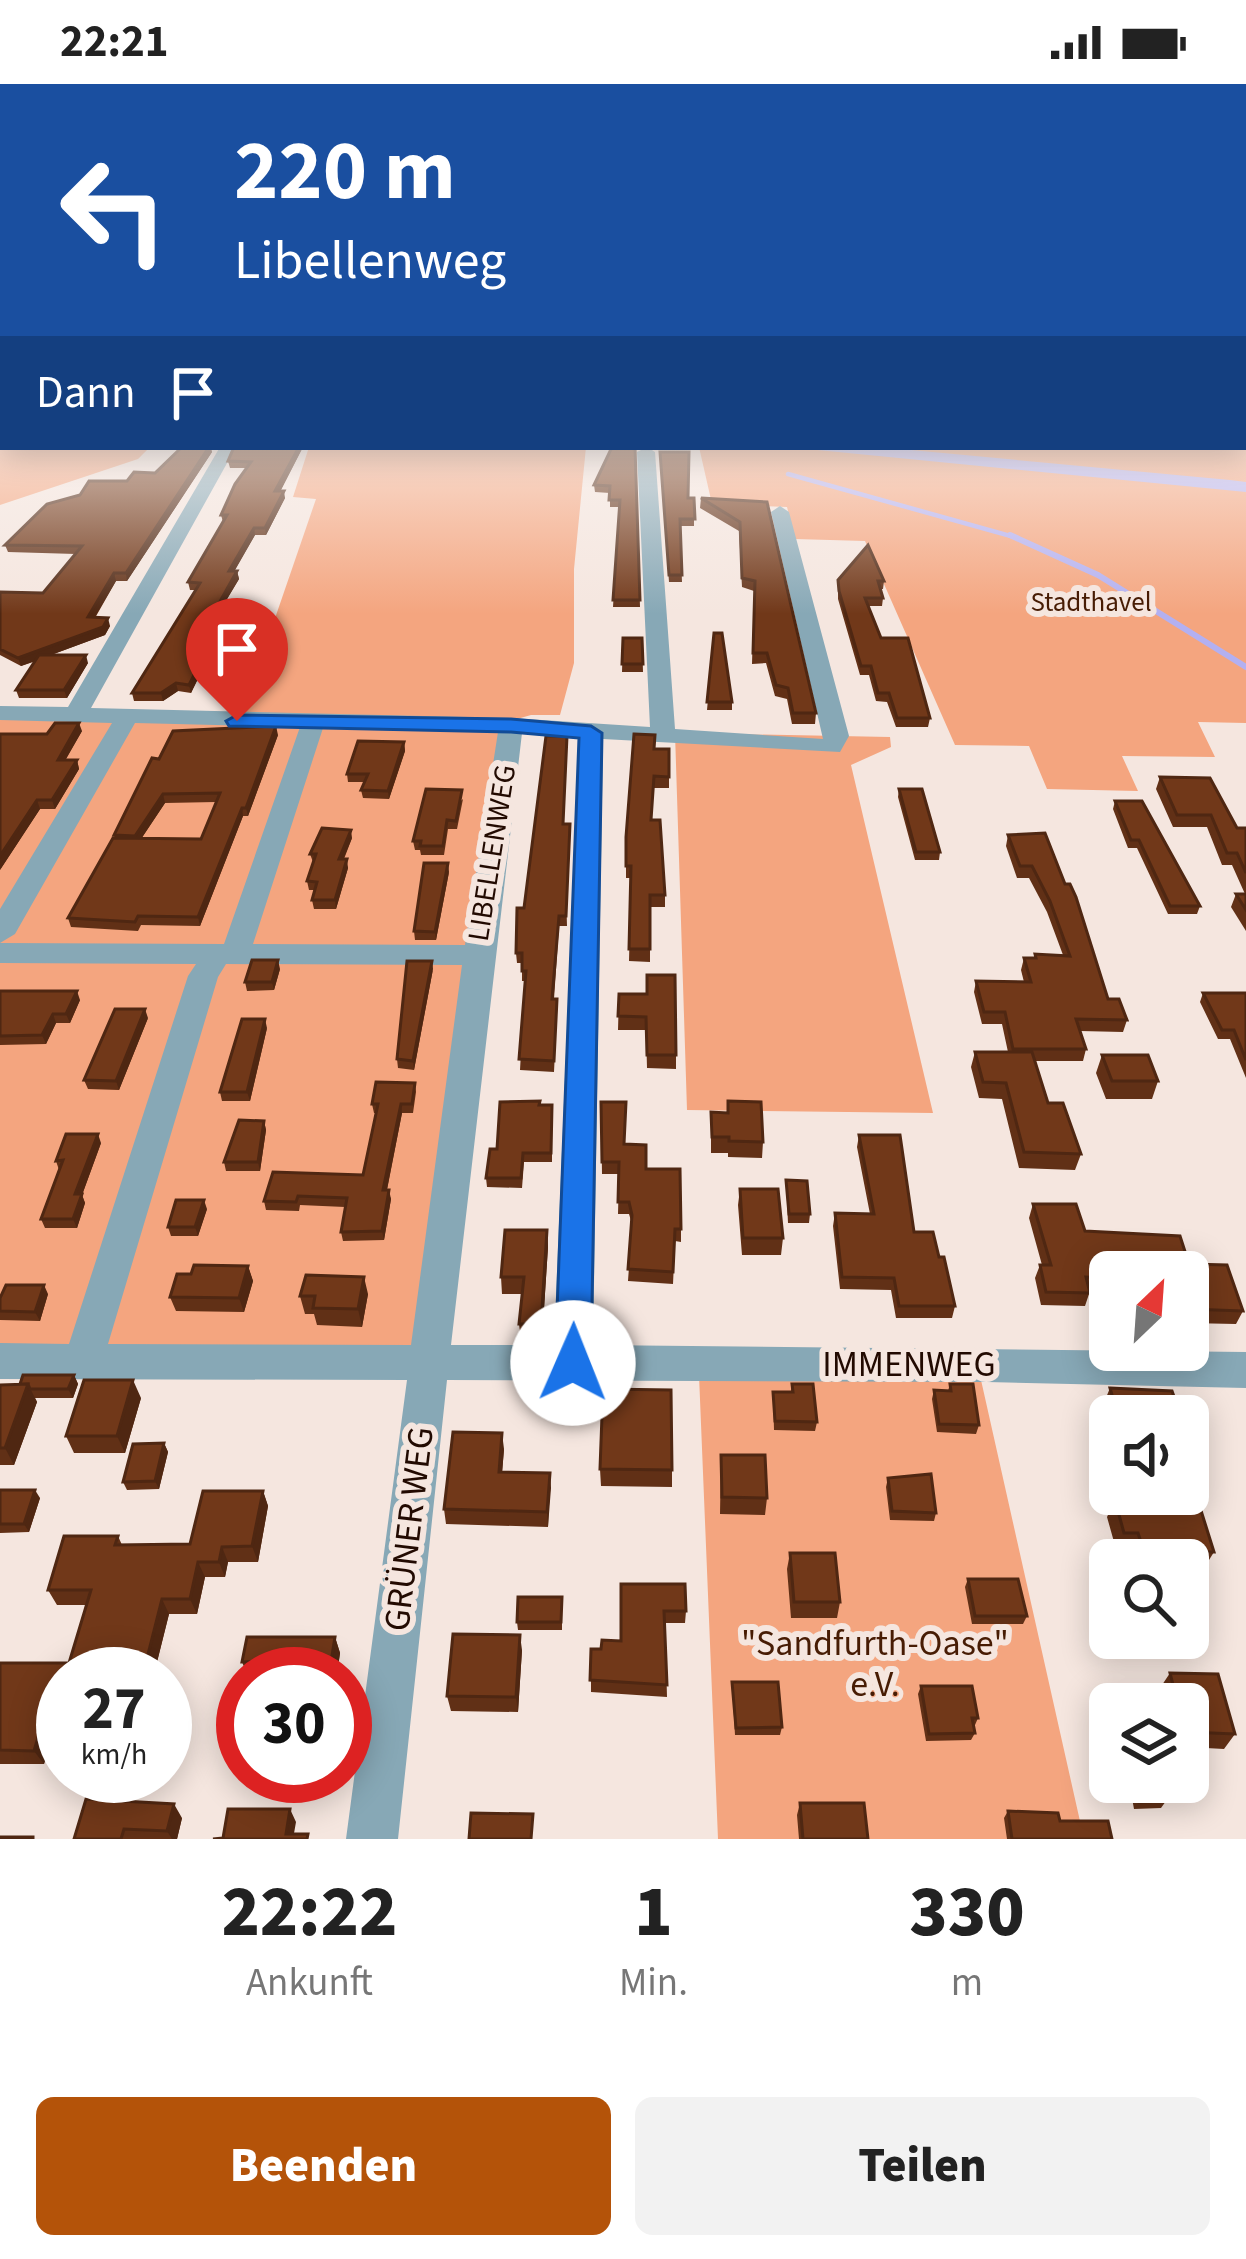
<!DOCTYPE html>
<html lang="de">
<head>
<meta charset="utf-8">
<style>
  :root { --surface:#fff; --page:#f2f2f2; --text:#222; --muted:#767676; --accent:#b45309 }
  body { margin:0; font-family:"Source Sans 3",sans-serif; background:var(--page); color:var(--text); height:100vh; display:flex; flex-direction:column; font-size:45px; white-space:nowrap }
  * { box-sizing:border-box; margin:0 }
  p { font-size:39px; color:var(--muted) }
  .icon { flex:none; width:66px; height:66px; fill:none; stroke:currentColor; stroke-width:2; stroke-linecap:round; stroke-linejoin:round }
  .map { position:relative; height:1755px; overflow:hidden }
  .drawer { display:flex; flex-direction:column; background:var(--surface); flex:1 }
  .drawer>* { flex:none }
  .hud { position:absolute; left:0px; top:0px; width:1248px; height:366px; box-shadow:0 6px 30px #0003; background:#1a4fa0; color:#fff; overflow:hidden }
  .needle { width:78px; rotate:25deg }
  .controls { position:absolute; left:1089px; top:1167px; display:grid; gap:24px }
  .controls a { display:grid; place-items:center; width:120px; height:120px; border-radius:18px; background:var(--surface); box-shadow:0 6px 30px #0003; font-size:60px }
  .speed { position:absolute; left:36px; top:1563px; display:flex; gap:24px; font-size:60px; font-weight:700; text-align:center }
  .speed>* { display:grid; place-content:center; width:156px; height:156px; border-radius:50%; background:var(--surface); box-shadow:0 6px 30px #0003; line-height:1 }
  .speed small { font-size:30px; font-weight:400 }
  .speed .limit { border:18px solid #d22; background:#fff; color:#111 }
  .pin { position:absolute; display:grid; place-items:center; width:102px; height:102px; color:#fff; margin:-123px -51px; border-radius:50% 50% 50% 0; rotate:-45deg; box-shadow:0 0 12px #0007 }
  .pin .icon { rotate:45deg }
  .me { position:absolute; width:132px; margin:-66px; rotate:1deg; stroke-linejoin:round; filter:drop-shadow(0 0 9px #0008) }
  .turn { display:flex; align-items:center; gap:42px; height:252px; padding:0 36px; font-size:54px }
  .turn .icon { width:156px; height:156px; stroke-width:2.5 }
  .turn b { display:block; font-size:84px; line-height:102px }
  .then { display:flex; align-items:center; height:114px; padding:0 36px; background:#0003; gap:24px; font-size:45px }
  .eta { display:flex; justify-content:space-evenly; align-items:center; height:204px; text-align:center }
  .eta b { font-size:72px; font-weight:800; line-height:84px }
  .cta { display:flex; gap:24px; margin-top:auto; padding:24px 36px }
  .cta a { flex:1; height:138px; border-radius:18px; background:var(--accent); color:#fff; font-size:48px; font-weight:800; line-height:138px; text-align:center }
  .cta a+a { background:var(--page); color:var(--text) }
  .status { display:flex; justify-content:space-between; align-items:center; height:84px; padding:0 60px; background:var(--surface); direction:ltr }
  .status svg { height:33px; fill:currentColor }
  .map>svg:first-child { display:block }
  .green { fill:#f4a57f }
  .water { fill:#b3b0f1 }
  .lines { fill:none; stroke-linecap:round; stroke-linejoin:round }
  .stream-far1 { stroke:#b3b0f1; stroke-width:4.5 }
  .stream { stroke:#b3b0f1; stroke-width:6 }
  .minor { fill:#87a8b6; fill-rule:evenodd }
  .wall { fill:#613016; fill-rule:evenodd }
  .shaded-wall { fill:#4f2712 }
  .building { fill:#713819; stroke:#4f2712; stroke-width:3 }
  .route { fill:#1a73e8; stroke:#114b97; stroke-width:3 }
  .labels { text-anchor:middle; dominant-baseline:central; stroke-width:12; stroke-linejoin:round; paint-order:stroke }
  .far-park-label { font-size:27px; fill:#471c04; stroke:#f5e6df }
  .street-label { font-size:30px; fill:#220a01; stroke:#f5e6df }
  .near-street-label { font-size:36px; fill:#220a01; stroke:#f5e6df }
  .near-park-label { font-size:36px; fill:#471c04; stroke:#f5e6df }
</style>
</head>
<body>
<div class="status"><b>22:21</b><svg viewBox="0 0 49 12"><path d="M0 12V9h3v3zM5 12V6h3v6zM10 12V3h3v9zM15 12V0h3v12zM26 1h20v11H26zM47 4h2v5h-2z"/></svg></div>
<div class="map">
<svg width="1246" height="1755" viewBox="0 0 1246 1755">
  <rect width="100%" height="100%" fill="#f5e6df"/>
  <path class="green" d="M0,284L3,363H222H150L138,375L0,421Z
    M1246,284V639L1198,638L1215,673L1122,672L1138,707L1047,705L1029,662L955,661L865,457L795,455L787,423L712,420L699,363H1245Z
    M309,363H586L574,485V579L560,631H531L510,637L232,633L272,543L316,415L293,413Z
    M0,632L503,646L412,1264H0Z
    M675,649L890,653L891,663L851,681L933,1029L687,1026Z
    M699,1291L981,1296L1084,1755H718Z"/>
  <path class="water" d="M787,363H879L1230,396L1246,398V408Z"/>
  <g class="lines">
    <path class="stream-far1" d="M788,390L1018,454"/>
    <path class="stream" d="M1010,451L1098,491L1246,583"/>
    <path class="minor" d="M220,363H236L91,624L511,634L650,643L637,368L647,363L655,368L675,645L823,655L771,428L780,422L789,428L849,652L840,668L603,655L593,1261L1246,1268V1304L987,1298L447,1296L398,1755H346L407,1296L0,1295V1259L69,1260L188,892L196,880L0,879V825L112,639L0,636V622L68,623ZM135,639L300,643L224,860L0,859L15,850ZM323,644L498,648L465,861L253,860ZM522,649L579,653L554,1261H451ZM226,880L462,881L411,1261L108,1260L218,893Z"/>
  </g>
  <path class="wall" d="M182,363H211L212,368L127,497H116L95,534L110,542L105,551L51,571L88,579L67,614H19L16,606L36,577L21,582L0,571V508L43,509L76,470L8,468L5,461L127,397L155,389Z
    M303,363L280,407L285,414L266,451H255L234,487H237L239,495L223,522L229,531L191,609L178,607L163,617H134L132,609L196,506H190L188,498L223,438L221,431L246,384H230L228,377Z
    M635,363L640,523H613L619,423H610V409L595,408L594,401Z
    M660,368L688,414H694V442H680L682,498H669Z
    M701,414L767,418L816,629L815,640H792L787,615L775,612L766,579L752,580L754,507L742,503L739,447L700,424Z
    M838,496L884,497L883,505H881L883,514L882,522H868L881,554L930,634L928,643H896L887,618L876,617L869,591H860L838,515Z
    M714,549L732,618V626H707Z
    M623,554H642L643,588H622Z
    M82,647L65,676H77L79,685L55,725H40L0,786L47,650Z
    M278,651L248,732H243L200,842L141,841L138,847L71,843L68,834L115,754L114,751L159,675ZM216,718L201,755H141L165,719Z
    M404,658L405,667L389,715L363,714L361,706L364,698H348L347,690Z
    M655,665L669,693V704H653L651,736L665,811V823H650V878L629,877L631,794H626V753Z
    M1160,693L1237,744H1246V847L1231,823L1236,810H1245L1232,781H1222L1207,743H1173L1156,705Z
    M899,705L940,768L939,776H915L898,713Z
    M463,715L457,745H448L444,771H421L420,766H415L413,757Z
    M1115,717L1200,822L1197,830H1168L1137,764H1128L1113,725Z
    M564,740L567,842H559L554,915H557V926L554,988L520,986L525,897H522V879H517L516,869L524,824Z
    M1045,749L1108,915L1127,936L1123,948L1080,947L1086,965L1083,977H1035L1048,1019L1081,1070L1075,1086L1019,1084L1002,1015L979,1014L971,983L975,968H1008L1002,940H982L974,908L976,897L1024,898L1021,886L1024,874H1034L1035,870L1063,871L1047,828L1029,794H1017L1006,762L1008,751Z
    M352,754L344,775L348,784L336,825H314L312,816L315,806H309L307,797L313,778L310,770Z
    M449,788L436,856H415L414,847Z
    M280,885L274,906L247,907L245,898Z
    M433,885L414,986L398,984L397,975Z
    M0,907L80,916L70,939H56L46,960L0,961Z
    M1203,909H1246V994L1230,955H1218L1200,918Z
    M619,910H647L676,971V985L647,984L646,946H618Z
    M148,934L119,1006L88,1005L84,996Z
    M267,944L250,1017H222L220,1008Z
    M1102,971L1158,997L1152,1015H1106L1096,989Z
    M415,999L416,1008L413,1029H402L387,1106L391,1115L384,1156L343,1157L341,1148L345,1123L300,1121L299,1127L266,1126L264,1117L363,1091L376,1029H374L372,1020Z
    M728,1017L763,1058L762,1074L728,1073V1069H711V1028L727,1029Z
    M601,1018L624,1060L646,1085L681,1145V1158L675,1157L673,1200L628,1197L632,1140L629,1130H618L619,1090H602Z
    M539,1021H552V1078H524L522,1104L487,1103L486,1094L497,1065Z
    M264,1037L266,1046L260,1087H226L224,1078Z
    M859,1051L914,1148L939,1173L955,1222L952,1234H896L891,1206L840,1205L833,1142L835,1129L870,1130L857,1063Z
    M101,1059L82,1111L85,1119L77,1144H45L41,1135L59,1086L56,1077Z
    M786,1096L810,1130L809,1139H788Z
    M740,1105L783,1154L781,1171H742L738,1121Z
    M1033,1120L1085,1147L1189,1180L1243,1227L1236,1240L1188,1239V1188H1110V1207H1090L1085,1222L1041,1221L1035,1194L1040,1181H1042L1029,1134Z
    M207,1125L198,1152H171L168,1143Z
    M547,1146L548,1163L542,1256H521L519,1240L522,1210H502L501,1193Z
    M248,1182L253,1197L244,1228L176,1227L170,1213L191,1190Z
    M48,1210L40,1237L0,1236V1214Z
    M368,1210L362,1243L317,1241L314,1230H305L300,1212Z
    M74,1291L78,1300L73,1314H35L37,1318L14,1381H0V1301L20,1300Z
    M792,1300L817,1338L815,1347L774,1346L773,1308H791Z
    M950,1300L979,1341L976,1350L937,1348L932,1315L934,1306L948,1307Z
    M1110,1304L1181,1332H1110V1348L1103,1321Z
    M141,1314L125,1369H74L66,1352Z
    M164,1359L168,1368L159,1405L127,1406L123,1398Z
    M504,1365L502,1388L550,1389L548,1443L446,1440L444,1425Z
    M721,1371L767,1414L765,1431L720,1430Z
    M600,1385L672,1386V1403L601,1402Z
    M888,1394L936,1429L934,1437L890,1436L886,1403Z
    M0,1406L40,1414L29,1448L0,1449Z
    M263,1407L268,1422L258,1478H228L225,1493H205L197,1530H169L154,1590H63V1640H55L44,1680H0V1579H69L87,1521H57L48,1506L118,1452L122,1461L190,1460Z
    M1115,1410H1188L1214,1468L1204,1484H1188V1476H1133L1130,1465H1116L1107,1433L1115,1416H1117Z
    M790,1469L840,1518L837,1534H791L787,1485Z
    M968,1495L1027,1532L1023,1540H972L965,1503Z
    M621,1500L686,1527L685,1539H665L667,1613L591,1608V1565H601L621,1557Z
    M562,1513V1546H518L517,1538Z
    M335,1553L340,1569L337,1590H247L242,1578Z
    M522,1566L518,1628L451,1627L447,1612Z
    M1170,1589L1235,1650L1224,1665L1188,1663V1620H1164L1160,1604Z
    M732,1598L782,1643L780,1651H735Z
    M921,1602L978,1634L975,1641H973L975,1649L971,1656L926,1657L918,1610Z
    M1110,1649V1686H1101L1094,1657L1098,1650Z
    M296,1692H323L322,1700L299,1699Z
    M1129,1698H1161L1166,1717L1161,1724L1134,1725Z
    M800,1719L868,1755H799L797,1731Z
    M1008,1727L1060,1737L1112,1755H1007L1004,1734Z
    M182,1734L177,1755H74Z"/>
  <path class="shaded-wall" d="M209,363L212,368L127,497L126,489Z
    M299,363H303L277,414L275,407Z
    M284,407L285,414L266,451L265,444Z
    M254,444L255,451L230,495L229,487Z
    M237,487L239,495L219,528L218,521Z
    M114,489L116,497L90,541L88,533Z
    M228,524L229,531L191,609L189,601Z
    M108,534L110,542L105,551L21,582L18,574Z
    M86,571L88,579L67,614L64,606Z
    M176,599L178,607L163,617L161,609Z
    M79,639L82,647L61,684L58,676Z
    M276,642L278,651L248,732L246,724Z
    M404,658L405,667L389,715L388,707Z
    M77,676L79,685L55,725L52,716Z
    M163,710L165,719L137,761L135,752Z
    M37,716L40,725L0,786V772Z
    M242,724L243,732L200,842L198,833Z
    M351,746L352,754L340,783L339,775Z
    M347,775L348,784L336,825L335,816Z
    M448,779L449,788L436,856L435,848Z
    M278,876L280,885L274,906L272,898Z
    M432,877L433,885L414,986L413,977Z
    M77,907L80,916L70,939L66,930Z
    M145,925L148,934L119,1006L116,997Z
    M53,930L56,939L46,960L42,951Z
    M265,935L267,944L250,1017L247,1008Z
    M401,1020L402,1029L385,1115L383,1106Z
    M264,1037L266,1046L260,1087L258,1078Z
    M98,1050L101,1059L82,1111L85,1119L77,1144L73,1135L75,1110Z
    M389,1106L391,1115L384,1156L382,1147Z
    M204,1116L207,1125L198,1152L195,1143Z
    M547,1146L548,1163L542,1256L541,1240Z
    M248,1182L253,1197L244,1228L239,1214Z
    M364,1193L368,1210L362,1243L358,1225Z
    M44,1201L48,1210L40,1237L35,1228Z
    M74,1291L78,1300L73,1314L68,1305Z
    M133,1296L141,1314L125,1369L117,1352Z
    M28,1300L37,1318L14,1381L5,1364Z
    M502,1349L504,1365L501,1403L499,1388Z
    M164,1359L168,1368L159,1405L155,1397Z
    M550,1389L551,1404L548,1443L547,1428Z
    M35,1406L40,1414L29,1448L24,1440Z
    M263,1407L268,1422L258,1478L252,1462Z
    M222,1463L228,1478L225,1493L219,1478Z
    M198,1478L205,1493L197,1530L190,1515Z
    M162,1515L169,1530L154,1590H143Z
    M520,1551L522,1566L518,1628L516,1613Z
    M335,1553L340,1569L337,1590H329Z
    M46,1627L55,1640L44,1680L34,1667Z
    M174,1720L182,1734L177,1755H172L167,1747Z
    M290,1725L296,1738L293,1755L286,1750Z"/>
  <path class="building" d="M182,363H209L126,489H114L88,533L108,534L103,543L18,574L0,565V508L43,509L82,462L5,461L47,420L80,411L89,397H127L134,388L155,389Z
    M234,363H299L275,407H284L265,444H254L229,487H237L218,521L228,524L189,601L176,599L161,609H132L200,499L188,498L227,431H221L235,400L251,378L228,377Z
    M612,363H635L640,516H613L620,416H609L610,402L594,401Z
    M660,368H689L688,414H694L695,435H680L682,491H669Z
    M701,414L767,418L816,629H793L788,604L776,601L767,569H753L755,497L742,494L740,438Z
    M868,461L884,497H878L883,514H865L881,554H908L930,634H897L889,609H878L871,582H861L839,507L838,496Z
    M714,549H722L732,618H707Z
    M623,554H642L643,580H622Z
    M39,571H86L64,606H16Z
    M55,639H79L58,676H77L52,716H37L0,772V650H47Z
    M276,642L246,724H242L198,833L138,832L135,838L68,834L113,754L201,755L220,709L163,710L135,752L114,751L152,674L159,675L173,647Z
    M634,650L655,651L654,665H669V693L654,692L651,736H660L665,811H650V865H629L631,782H626V753Z
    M546,652H567L563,740H570L566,832H559L552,915H557L554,977L519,975L526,887H522V869H516L517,824H524Z
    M358,657L404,658L388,707L361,706L368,690H347Z
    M1160,693L1210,694L1237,744H1246V789L1237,769H1227L1211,731H1177Z
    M426,705L462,706L456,737L447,736L443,762H420L421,757H413Z
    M899,705H922L940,768H916Z
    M1115,717H1142L1200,822H1170L1139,756H1131Z
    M322,744L351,746L339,775H347L335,816H312L317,798L307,797L316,770H310Z
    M1045,749L1065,800H1070L1076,813L1108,915H1119L1127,936L1076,935L1086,965H1013L1005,928H984L976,897L1031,898L1024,874H1036L1035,870L1070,872L1050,817L1032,782H1020L1008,751Z
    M424,779H448L435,848L414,847Z
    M1236,810H1246V826Z
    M252,876H278L272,898H245Z
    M407,877H432L413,977L397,975Z
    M647,891H675L676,971H647L646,933L618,932L619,910H647Z
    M0,907H77L66,930H53L42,951L0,952Z
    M1203,909H1246V976L1234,946H1222Z
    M115,925H145L116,997L84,996Z
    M242,935H265L247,1008H220Z
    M975,968H1032L1048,1019H1063L1081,1070L1024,1068L1006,999L983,998Z
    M1102,971H1148L1158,997H1112Z
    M376,998L415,999L412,1020H401L383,1106H389L382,1147L341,1148L347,1114L298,1112L296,1118L264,1117L273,1088L363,1091L378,1020H372Z
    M540,1017L539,1021H552L551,1069H523L521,1094H486L490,1065H497L500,1018Z
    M728,1017L761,1018L763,1058L729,1057V1053H712L711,1028L728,1029Z
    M601,1018H626L624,1060L646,1061V1085H680L681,1145H675L673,1188L628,1185L632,1131L629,1118H618L619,1078H602Z
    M239,1036L264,1037L258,1078H224Z
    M66,1050H98L75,1110H82L73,1135H41L63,1076L56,1077Z
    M859,1051H900L914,1148H933L939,1173H944L955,1222H899L894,1194L842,1193L835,1129L874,1130Z
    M786,1096L807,1097L810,1130H789Z
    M740,1105H778L783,1154H743Z
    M176,1116H204L195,1143H168Z
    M1033,1120H1076L1085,1147L1180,1152L1189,1180L1227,1181L1243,1227L1188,1225V1188H1110V1194L1086,1193L1090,1209L1046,1208L1040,1181H1051Z
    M505,1146H547L541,1240H519L524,1193H501Z
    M194,1181L248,1182L239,1214L170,1213L177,1190H191Z
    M306,1191L364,1193L358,1225L313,1224L315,1212H300Z
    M6,1201H44L35,1228L0,1227V1214Z
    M23,1291H74L68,1305H30L28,1300H20Z
    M84,1296H133L117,1352H66Z
    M28,1300L5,1364H0V1301Z
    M792,1300H813L817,1338L775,1337L773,1308H793Z
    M950,1300H973L979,1341L939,1340L934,1306L951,1307Z
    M1110,1304L1172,1307L1181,1332H1118Z
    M603,1305L671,1306L672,1386L600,1385Z
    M453,1348L502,1349L499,1388L550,1389L547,1428L444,1425Z
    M164,1359L155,1397L123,1398L133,1360Z
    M721,1371H765L767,1414L722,1413Z
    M1188,1385L1214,1468L1144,1467L1138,1449H1124L1115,1416L1130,1417L1128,1410H1188Z
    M931,1390L936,1429L892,1427L888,1394Z
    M0,1406H35L24,1440H0Z
    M203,1407H263L252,1462L222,1463L219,1478H198L190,1515H162L143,1590H63V1627H46L34,1667L0,1666V1579H69L91,1506H48L64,1452H118L115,1461L190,1460Z
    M790,1469H835L840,1518H794Z
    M968,1495H1018L1027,1532H975Z
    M621,1500H685L686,1527H664L667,1601L590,1596L591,1565H601L602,1556L621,1557Z
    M518,1513H562L561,1538H517Z
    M453,1550L520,1551L516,1613L447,1612Z
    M247,1553H335L329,1590H277L279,1577L242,1578Z
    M1170,1589L1218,1590L1235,1650L1188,1648V1620H1178Z
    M732,1598H778L782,1643L736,1644Z
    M921,1602H972L978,1634H972L975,1649L929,1650Z
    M1110,1649V1679H1106L1098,1650Z
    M1134,1698H1161L1166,1717L1139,1718Z
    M86,1715L174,1720L167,1747L124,1745L121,1755H74Z
    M800,1719H864L868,1755H803Z
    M228,1725H290L286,1750H308L307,1755H213L223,1754Z
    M1008,1727L1058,1729L1060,1737H1108L1112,1755H1012Z
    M471,1729L533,1730L531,1755H469Z
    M0,1753H33V1755H0Z"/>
  <linearGradient id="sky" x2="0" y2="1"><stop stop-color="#93b2ec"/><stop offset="0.54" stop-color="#faf4f1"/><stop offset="1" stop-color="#faf4f1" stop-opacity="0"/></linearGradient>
  <rect width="1246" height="530" fill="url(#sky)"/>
  <path class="route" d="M237,631L511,635L591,642L602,649L591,1279L586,1291L573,1295L560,1291L555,1279L579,654L511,648L229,642L226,637Z"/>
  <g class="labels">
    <g class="far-park-label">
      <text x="1091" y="518">Stadthavel</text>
    </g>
    <g class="street-label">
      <text transform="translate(492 769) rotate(-81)">LIBELLENWEG</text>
    </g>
    <g class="near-street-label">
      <text x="909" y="1280">IMMENWEG</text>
      <text transform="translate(409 1445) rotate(-83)">GRÜNER WEG</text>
    </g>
    <g class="near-park-label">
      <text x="875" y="1559">"Sandfurth-Oase"<tspan x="875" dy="41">e.V.</tspan></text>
    </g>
  </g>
</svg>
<div class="controls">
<a><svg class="needle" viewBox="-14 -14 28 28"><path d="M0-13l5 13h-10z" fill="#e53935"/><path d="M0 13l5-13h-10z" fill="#767676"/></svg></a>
<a><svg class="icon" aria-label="sound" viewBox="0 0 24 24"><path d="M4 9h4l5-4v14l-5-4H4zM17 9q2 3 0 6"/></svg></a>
<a><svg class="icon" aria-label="search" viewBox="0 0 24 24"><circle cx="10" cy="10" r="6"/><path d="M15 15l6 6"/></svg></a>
<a><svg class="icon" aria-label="layers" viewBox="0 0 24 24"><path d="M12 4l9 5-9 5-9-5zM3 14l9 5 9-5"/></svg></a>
</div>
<div class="speed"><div>27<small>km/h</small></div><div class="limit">30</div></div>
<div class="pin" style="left:237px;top:637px;background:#d93025"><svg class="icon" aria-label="arrive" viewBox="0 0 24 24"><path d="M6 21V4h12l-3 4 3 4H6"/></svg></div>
<svg class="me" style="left:573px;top:1279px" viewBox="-20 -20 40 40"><circle r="19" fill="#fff"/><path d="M0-13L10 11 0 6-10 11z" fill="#1a73e8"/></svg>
<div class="hud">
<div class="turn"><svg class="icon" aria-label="left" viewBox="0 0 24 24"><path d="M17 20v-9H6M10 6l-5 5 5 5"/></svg><div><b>220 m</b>Libellenweg</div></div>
<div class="then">Dann<svg class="icon" aria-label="arrive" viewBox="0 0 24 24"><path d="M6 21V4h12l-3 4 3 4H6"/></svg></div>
</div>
</div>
<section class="drawer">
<div class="eta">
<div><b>22:22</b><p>Ankunft</p></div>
<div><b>1</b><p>Min.</p></div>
<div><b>330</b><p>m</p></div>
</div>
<div class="cta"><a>Beenden</a><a>Teilen</a></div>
</section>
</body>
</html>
